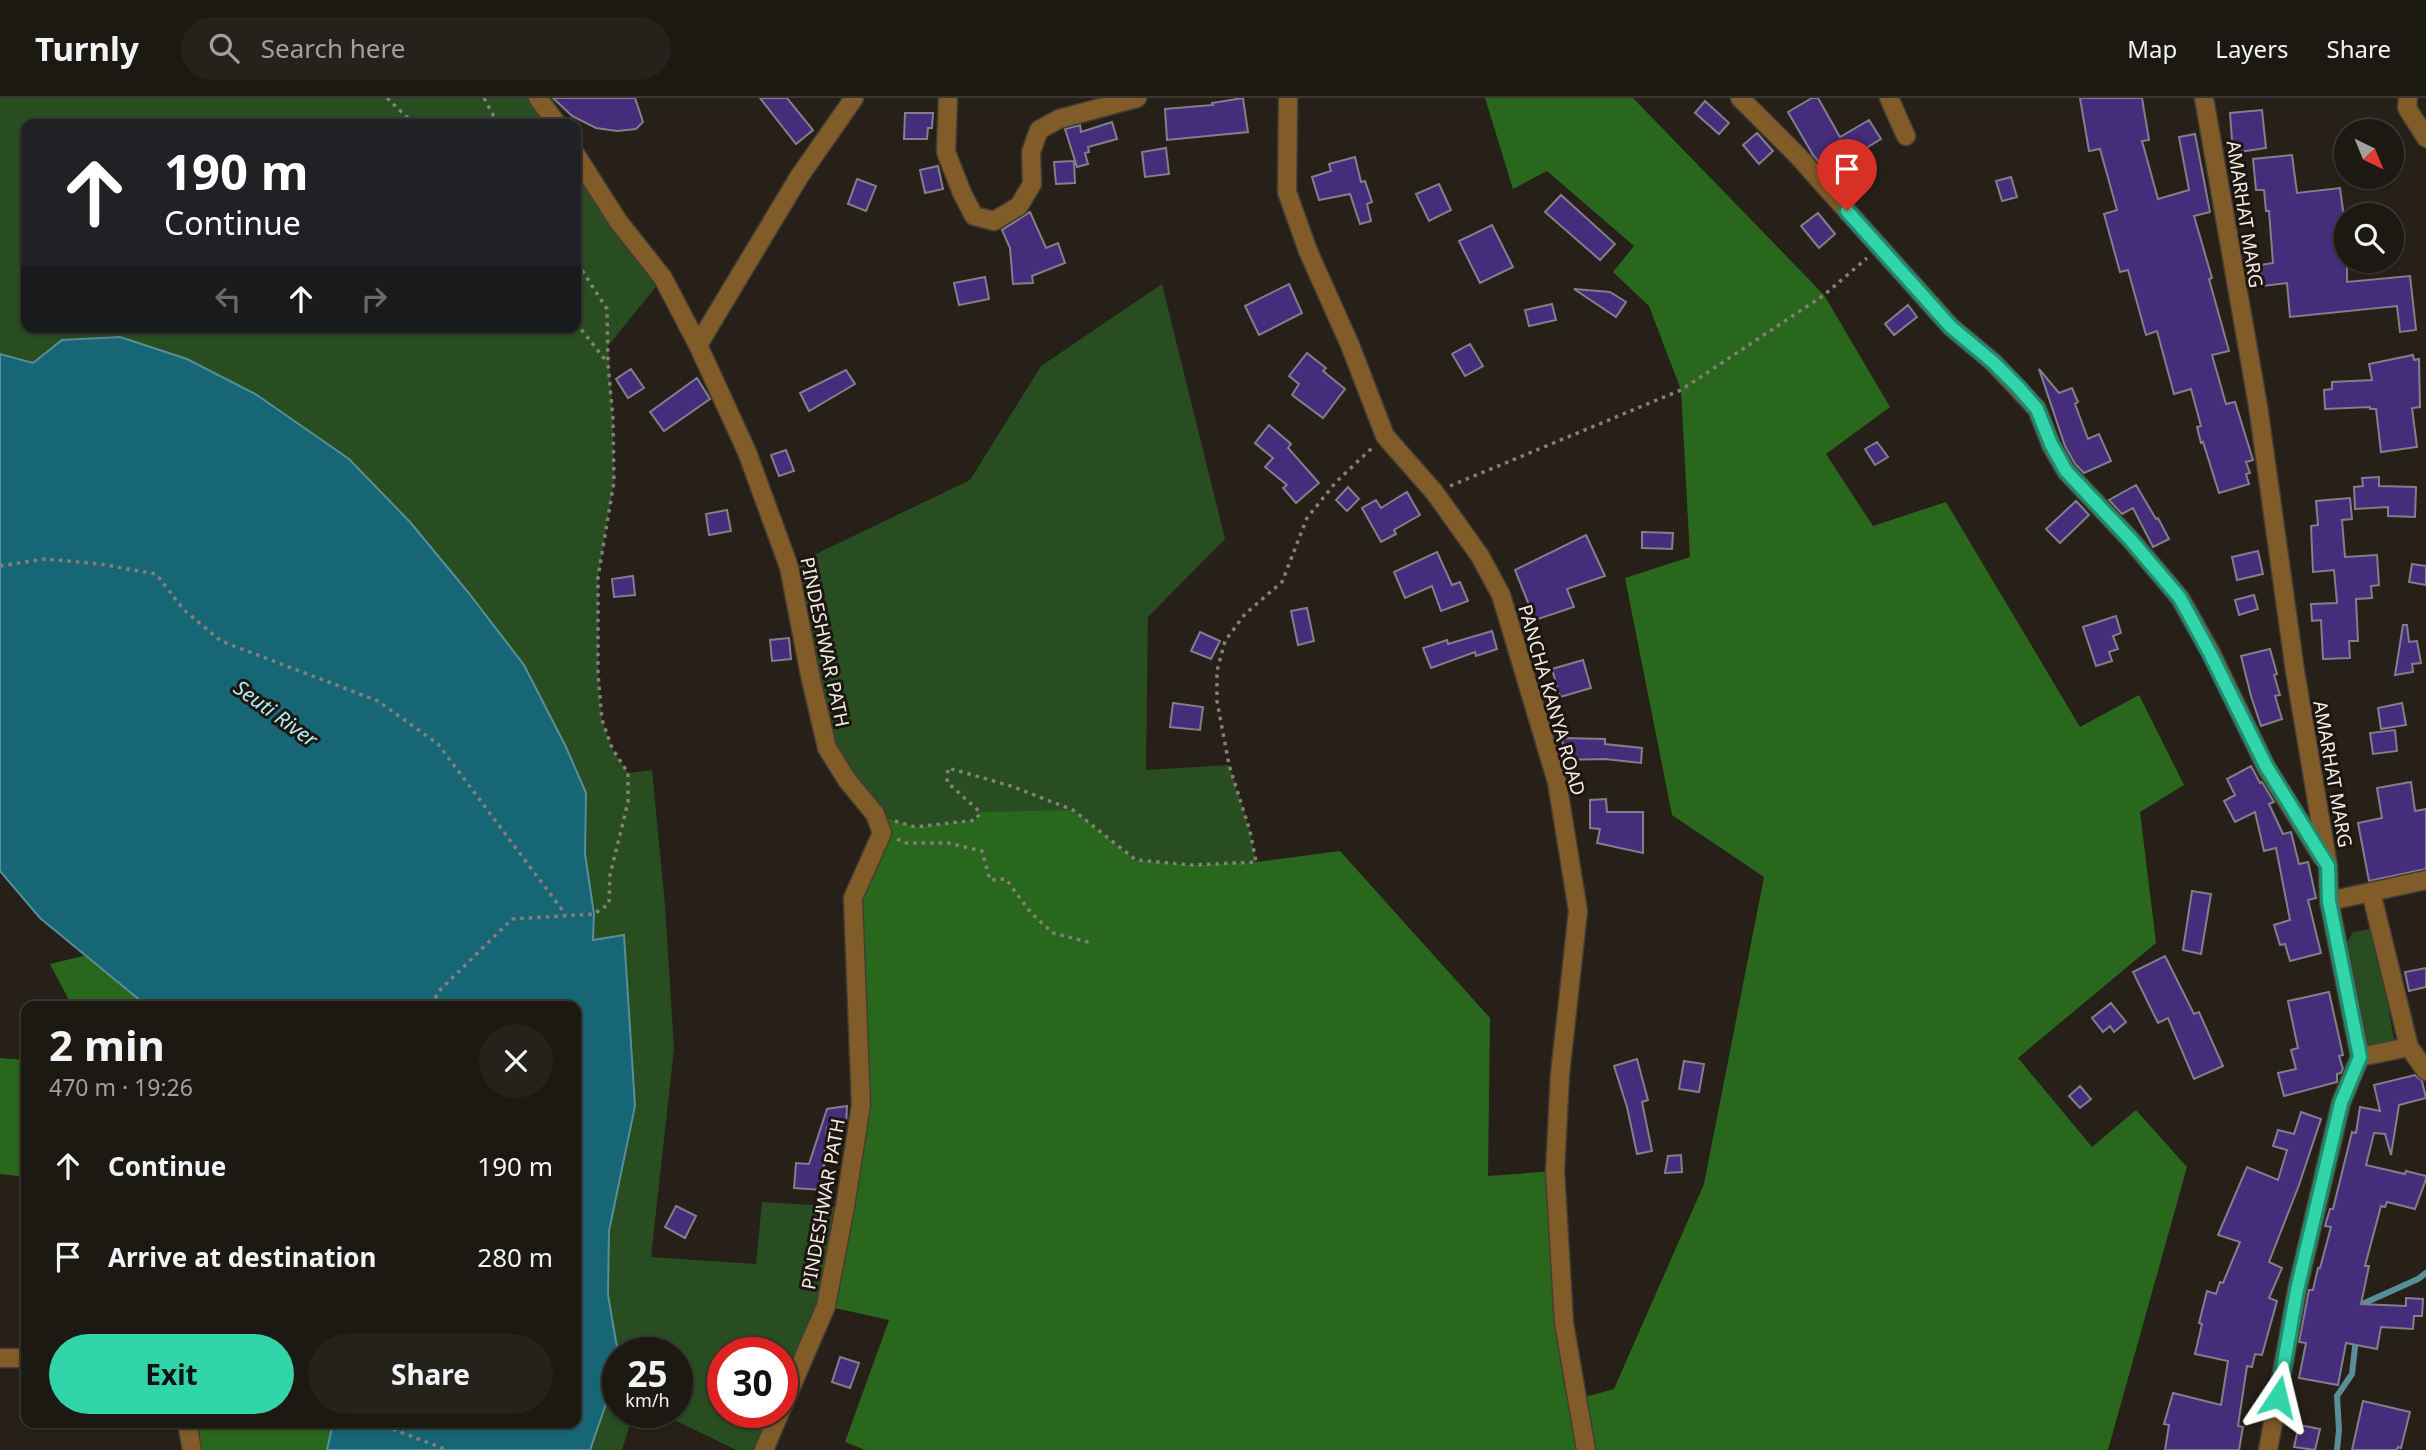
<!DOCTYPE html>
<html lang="en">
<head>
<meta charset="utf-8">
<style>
  :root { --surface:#1c1812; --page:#25211b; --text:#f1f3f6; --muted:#a0a09f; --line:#3a3732; --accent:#32d4a9 }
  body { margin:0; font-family:"Noto Sans",sans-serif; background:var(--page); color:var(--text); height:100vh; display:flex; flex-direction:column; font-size:26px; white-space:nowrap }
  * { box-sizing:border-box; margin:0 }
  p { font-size:23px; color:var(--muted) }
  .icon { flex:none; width:38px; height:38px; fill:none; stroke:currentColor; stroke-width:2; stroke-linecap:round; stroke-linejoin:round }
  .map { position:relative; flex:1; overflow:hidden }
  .side { position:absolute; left:21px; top:903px; width:560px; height:427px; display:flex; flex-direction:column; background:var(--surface); border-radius:14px; box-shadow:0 2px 5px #0004,0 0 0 2px var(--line) }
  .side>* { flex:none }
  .guide { position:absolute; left:21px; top:21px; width:560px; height:214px; border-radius:14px; box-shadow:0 2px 5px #0004,0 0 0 2px var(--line); background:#202124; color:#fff; overflow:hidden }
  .needle { width:46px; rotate:137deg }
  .buttons { position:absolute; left:2334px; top:21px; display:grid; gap:14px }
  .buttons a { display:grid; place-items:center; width:70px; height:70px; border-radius:50%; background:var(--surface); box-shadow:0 2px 5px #0004,0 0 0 2px var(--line); font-size:35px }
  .speed { position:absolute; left:602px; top:1239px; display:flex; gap:14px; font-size:35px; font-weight:700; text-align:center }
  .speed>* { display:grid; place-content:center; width:91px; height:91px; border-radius:50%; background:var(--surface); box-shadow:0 2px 5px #0004,0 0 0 2px var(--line); line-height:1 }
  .speed small { font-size:18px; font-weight:400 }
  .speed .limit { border:10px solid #d22; background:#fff; color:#111 }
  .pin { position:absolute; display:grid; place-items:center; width:60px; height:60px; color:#fff; margin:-72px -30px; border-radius:50% 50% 50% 0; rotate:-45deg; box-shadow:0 0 7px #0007 }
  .pin .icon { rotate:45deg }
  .me { position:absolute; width:77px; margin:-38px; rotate:10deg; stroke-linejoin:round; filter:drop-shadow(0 0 5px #0008) }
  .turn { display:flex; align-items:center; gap:24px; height:147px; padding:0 28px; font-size:32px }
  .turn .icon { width:91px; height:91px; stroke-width:2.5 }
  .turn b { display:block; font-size:49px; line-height:60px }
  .lanes { display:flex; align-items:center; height:66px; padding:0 28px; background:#0003; justify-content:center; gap:35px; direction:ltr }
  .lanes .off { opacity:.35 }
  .round { display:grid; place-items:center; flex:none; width:74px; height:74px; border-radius:37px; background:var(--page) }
  .summary { display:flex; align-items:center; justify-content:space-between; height:119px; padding:0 28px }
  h1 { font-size:42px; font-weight:700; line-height:52px }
  .cta { display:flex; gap:14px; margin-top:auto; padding:14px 28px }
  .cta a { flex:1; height:80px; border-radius:42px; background:var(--accent); color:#111; font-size:28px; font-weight:700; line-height:80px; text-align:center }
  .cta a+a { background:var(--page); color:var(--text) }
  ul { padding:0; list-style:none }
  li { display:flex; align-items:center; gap:21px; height:91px; padding:0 28px }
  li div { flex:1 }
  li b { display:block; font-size:26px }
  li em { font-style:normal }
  header { display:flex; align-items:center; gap:42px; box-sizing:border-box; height:98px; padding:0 35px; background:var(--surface); border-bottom:2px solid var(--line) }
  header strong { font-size:33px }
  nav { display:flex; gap:38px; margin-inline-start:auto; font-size:24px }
  .search { width:490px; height:63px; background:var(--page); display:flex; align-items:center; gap:18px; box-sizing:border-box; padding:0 24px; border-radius:38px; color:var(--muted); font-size:26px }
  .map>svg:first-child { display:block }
  .green { fill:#274d20 }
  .forest { fill:#29671c }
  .water { fill:#176675; stroke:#588e97; stroke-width:2 }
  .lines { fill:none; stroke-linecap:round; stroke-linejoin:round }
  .stream { stroke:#588e97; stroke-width:6 }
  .building { fill:#462d7b; stroke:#817f8b; stroke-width:2 }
  .street-casing { stroke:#423d35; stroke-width:21 }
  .path { stroke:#857f79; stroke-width:3.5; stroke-dasharray:3.5 5; stroke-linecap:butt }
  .street { stroke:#815b28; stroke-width:18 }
  .route-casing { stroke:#208a6e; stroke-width:18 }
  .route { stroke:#32d4a9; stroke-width:12 }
  .labels { text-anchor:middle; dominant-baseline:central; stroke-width:6; stroke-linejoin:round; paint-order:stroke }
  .street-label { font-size:19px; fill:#f1ece7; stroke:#1d160f }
  .water-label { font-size:21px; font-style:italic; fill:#afeaf8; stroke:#1d160f }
</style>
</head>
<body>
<header>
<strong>Turnly</strong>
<div class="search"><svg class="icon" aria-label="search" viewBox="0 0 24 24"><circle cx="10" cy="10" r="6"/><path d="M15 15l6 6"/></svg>Search here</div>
<nav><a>Map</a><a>Layers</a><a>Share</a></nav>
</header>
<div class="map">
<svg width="2426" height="1352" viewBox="0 0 2426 1352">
  <rect width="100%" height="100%" fill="#262018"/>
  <path class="green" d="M0,0H538L557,26H26V229H576V57L663,180L608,248L613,321L614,384L598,479V576L602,622L612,650L628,675L652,672L665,807L674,951L651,1159L756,1166L762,1104L845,1109L826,1208L782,1310V1255H723V1314H780L764,1352H736L658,1314H677V1255H618L608,1197L609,1133L635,1008L624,838L593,843L594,816L585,756L586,695L566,649L524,567L410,424L349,361L62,242L33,265L0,256Z
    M1162,186L1225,441L1148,519L1146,672L1229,667L1250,733L1256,764L1192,767L1136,762L1073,712L915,729L875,716L827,650L789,469L970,382L1041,268Z
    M2371,831L2376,836L2394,942L2390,951L2367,953L2346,846L2353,834Z
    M618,1271V1314H634L622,1352H590Z"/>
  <path class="forest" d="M1485,0H1633L1824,197L1890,309L1826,356L1873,428L1946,404L2080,629L2139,597L2184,687L2140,714L2156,845L2018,960L2092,1049L2136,1012L2187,1069L2108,1352H865L845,1344L889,1222L826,1208L861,1007L853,800L873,759L875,716L915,729L976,722L980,714L1073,712L1136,762L1192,767L1256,764L1340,753L1490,920L1488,1078L1555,1073L1578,1301L1614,1291L1704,1086L1764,779L1672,717L1625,480L1690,459L1681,292L1649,208L1613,174L1634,148L1547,73L1513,91Z
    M87,857L147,908H72L50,866Z
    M0,960L26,962V1079L0,1076Z
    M266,1325H333L327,1352H192L189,1328H264Z"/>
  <path class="water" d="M120,239L187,261L257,297L349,361L410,424L468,494L524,567L566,649L586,695L585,756L594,816L593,842L624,837L635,1008L609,1133L608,1197L618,1255V1271L590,1352H327L333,1325H576V908H147L40,820L0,773V256L33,265L62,242Z"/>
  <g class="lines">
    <path class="stream" d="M2359,1212L2360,1207L2418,1181L2426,1175
      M2337,1352L2339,1332L2337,1298L2352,1276L2356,1240"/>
  </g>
  <path class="building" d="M553,0H635L643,24L636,31L617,33L596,30L572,18Z
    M760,0H787L813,32L796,46Z
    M1243,0L1248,34L1167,42L1165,11L1213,7L1212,5Z
    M1812,0H1818L1840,39L1869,22L1881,41L1827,74L1813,57L1788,14Z
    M2080,0H2142L2149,42L2142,43L2158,101L2189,92L2179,39L2195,36L2210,114L2194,118L2212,180L2209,181L2229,253L2212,257L2226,306L2235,304L2253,362L2246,364L2250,375L2246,376L2249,386L2219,395L2203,344L2201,345L2197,329L2201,328L2191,291L2174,296L2157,233L2146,237L2128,172L2120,174L2104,116L2117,112L2100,51L2089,53Z
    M1705,3L1729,25L1719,36L1695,15Z
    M2262,12L2266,50L2233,55L2230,15Z
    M905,15H933L932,30H928L927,41H904Z
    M1112,24L1117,41L1088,49L1089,54L1085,55L1088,66L1077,69L1065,31L1080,27L1081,34Z
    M1757,35L1773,53L1759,66L1743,47Z
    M1166,50L1169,76L1145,79L1142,54Z
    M2292,57L2297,95L2340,90L2347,141V184L2410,178L2416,232L2400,234L2397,208L2290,219L2287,185L2263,188L2260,167L2273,165L2269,113H2266L2264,92H2256L2253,61Z
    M1355,59L1361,84L1365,83L1372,104L1367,106L1371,123L1360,126L1350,96L1319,102L1312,79L1331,73L1329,66Z
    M1074,63L1075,85L1056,86L1054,64Z
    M938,68L943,91L925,95L920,72Z
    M2011,79L2017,99L2002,103L1996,83Z
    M857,81L876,88L866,113L848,106Z
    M1439,86L1451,112L1429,123L1416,96Z
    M1561,97L1615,146L1600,162L1545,114Z
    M1030,114L1046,150L1058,145L1065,165L1032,178L1033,185L1013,186L1010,150L1002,132Z
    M1818,115L1835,136L1819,150L1801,128Z
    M1492,127L1513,169L1480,185L1459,143Z
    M985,179L989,201L959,207L954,185Z
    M1289,186L1302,215L1259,237L1245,208Z
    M1574,191L1610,194L1626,204L1616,219Z
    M1552,206L1556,222L1529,228L1525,212Z
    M1908,207L1917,219L1894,237L1885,226Z
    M1470,246L1483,268L1465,278L1452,256Z
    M1307,255L1326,270L1323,273L1345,291L1323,320L1292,297L1299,286L1289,278Z
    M2413,257L2414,262L2419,261L2420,309L2412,310L2417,349L2381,354L2376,311H2370V309L2325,311L2324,292L2332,291V284L2372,282L2369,266Z
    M631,271L644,290L628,300L616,281Z
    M2039,271L2059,295L2072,290L2078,304L2075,306L2088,341L2099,336L2111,363L2084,375L2075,366L2065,348Z
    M846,272L855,286L809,313L800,295Z
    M697,280L710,301L664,333L650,314Z
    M1269,327L1291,346L1288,350L1319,385L1296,405L1283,390L1287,387L1265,369L1273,360L1255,345Z
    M1877,344L1888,359L1875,367L1865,351Z
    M786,352L794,373L779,378L771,357Z
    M2379,379V388L2416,389L2415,419L2388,418V409L2355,411L2354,389L2363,388L2362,380Z
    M2136,387L2156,421L2158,420L2169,441L2153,449L2133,410L2122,416L2109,402Z
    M1348,389L1359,401L1347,413L1336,402Z
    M1407,394L1420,417L1394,432L1396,436L1381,444L1362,410L1376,402L1381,410Z
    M2350,400L2352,421L2342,422L2345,459L2377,457L2379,487L2371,488L2372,500L2356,501L2358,543H2349L2350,560L2323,561L2321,522L2312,523L2311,506L2337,505L2334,472L2313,474L2311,428L2318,427L2316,403Z
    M2076,403L2089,417L2060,445L2046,431Z
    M727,412L731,433L709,437L706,416Z
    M1642,434L1673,435L1672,451L1642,450Z
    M1586,437L1605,478L1567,491L1574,509L1535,522L1515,472Z
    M2258,453L2263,476L2237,482L2232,459Z
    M1437,454L1452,487L1460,484L1468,503L1441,513L1432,488L1405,500L1394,474Z
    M2412,466L2426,468V487L2409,484Z
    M633,478L635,497L614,499L612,481Z
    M2254,497L2258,511L2239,517L2235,502Z
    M1307,510L1314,543L1298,547L1291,513Z
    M2116,518L2121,535L2113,538L2118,551L2109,554L2112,563L2096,568L2083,529Z
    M2403,527H2407L2409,544L2417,543L2421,565L2412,566L2413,574L2395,577Z
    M1492,533L1497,551L1476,558L1475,554L1431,570L1423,550L1447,542L1448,546Z
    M1200,534L1220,543L1211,561L1191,553Z
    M789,540L791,561L772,563L770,542Z
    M2270,551L2277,576L2274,577L2280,597L2275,598L2282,621L2261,628L2251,598L2241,558Z
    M1583,562L1591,590L1560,599L1552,571Z
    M1173,605L1203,609L1200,632L1170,629Z
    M2402,605L2406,627L2381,631L2378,610Z
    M2395,632L2397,653L2373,656L2370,635Z
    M1563,640L1605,641V646L1642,650L1641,665L1605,661L1562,662Z
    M2251,668L2260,685L2262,684L2274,704L2269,706L2283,736L2291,734L2299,766L2308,764L2316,800L2308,802L2321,855L2290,863L2285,846L2280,847L2274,827L2290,822L2276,750L2264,753L2255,714L2235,724L2224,703L2235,697L2227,681Z
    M2411,684L2415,713L2426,711V771L2369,783L2358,725L2382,720L2377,690Z
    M1606,701L1607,714H1643V755L1597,745L1600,731L1590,730V702Z
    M2192,793L2211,796L2201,856L2183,852Z
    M2165,858L2194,916L2199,914L2223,968L2194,981L2168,920L2158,925L2133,874Z
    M2426,870V889L2409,893L2405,874Z
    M2329,894L2343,957L2339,958L2343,971L2341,975L2337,976V984L2284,998L2278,975L2296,971L2291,952L2298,950L2288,903Z
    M2111,905L2126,924L2114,934L2110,928L2103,934L2092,920Z
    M1637,961L1648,1002L1642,1004L1652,1053L1637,1056L1627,1009L1614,968Z
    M1684,963L1704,966L1699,994L1679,991Z
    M2415,977L2422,983L2426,1000L2399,1007L2391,1057L2385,1036L2374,1035L2366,1067L2405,1076L2406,1073L2426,1078V1081L2415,1111L2387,1104L2385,1109L2381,1108L2365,1168H2369L2361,1206L2406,1208V1200L2423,1201L2422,1218H2414L2413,1231L2381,1229L2377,1251L2346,1245L2338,1287L2299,1280L2306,1245L2299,1244L2309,1192H2313L2318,1170H2320L2331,1129L2325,1128L2330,1111H2333L2352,1034L2356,1035L2360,1009L2380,1013L2374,987Z
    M2080,988L2091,1001L2080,1010L2069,998Z
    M847,1008L846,1027L827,1029L822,1092L794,1090L796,1065L809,1066L827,1011Z
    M2301,1014L2321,1021L2299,1087L2269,1164L2282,1170L2269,1200L2277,1203L2262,1257L2255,1256L2252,1269L2247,1268L2238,1328L2243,1329L2239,1352H2165L2169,1327L2164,1326L2173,1295L2221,1307L2228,1263L2195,1256L2202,1226L2199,1225L2207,1193L2216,1196L2220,1184L2223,1185L2240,1144L2218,1137L2247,1069L2278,1082L2287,1052L2273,1048L2278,1032L2294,1036Z
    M1681,1057L1682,1074L1665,1075L1668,1058Z
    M676,1108L696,1118L685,1140L665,1129Z
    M840,1259L859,1265L850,1290L832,1284Z
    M2363,1303L2410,1314L2401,1350L2398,1349L2397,1352H2352Z
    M2299,1327L2320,1331L2315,1352L2294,1349Z"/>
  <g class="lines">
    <defs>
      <path id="street" d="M538,0L557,26
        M948,0L946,54L962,95L974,118L994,123L1019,108L1032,86L1031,54L1039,32L1059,21L1137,0
        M1288,0L1287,94L1308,153L1350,247L1385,338L1435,395L1480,458L1501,497L1557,684L1578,813L1560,976L1555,1073L1564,1225L1586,1352
        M1740,0L1798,58L1951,229L1993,264L2037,311L2051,347L2066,373L2130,441L2180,500L2211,555L2266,669L2322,759
        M1889,0L1906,38
        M2204,0L2258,308L2295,573L2328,768L2329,803L2360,959L2341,1005L2297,1192L2268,1352
        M2408,0L2407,10L2426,40
        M576,57L618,123L663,180L698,247L747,354L789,469L810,577L827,650L847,682L875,716L882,735L853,800L861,1007L845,1109L826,1208L782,1310
        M698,247L799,79L854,0
        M2371,794L2409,949
        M2329,803L2426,782
        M2360,959L2409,949L2426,973
        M0,1260H26
        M187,1325L192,1352
        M764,1352L780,1314"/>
    </defs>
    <use href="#street" class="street-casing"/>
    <path class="path" d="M387,0L414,26
      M484,0L498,26
      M576,225L607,264
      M1450,388L1681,292L1824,197L1867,160
      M0,468L45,461L100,466L156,476L184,512L221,543L378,603L438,646L566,817
      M895,723L915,729L976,722L980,714L947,684L948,670L1011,688L1073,712L1136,762L1192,767L1256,764L1250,733L1229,667L1217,603V573L1225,543L1245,516L1282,484L1307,420L1336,384L1373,349
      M897,741L906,745H948L982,753L990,782L1006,781L1031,815L1053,835L1092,845
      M432,908L438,894L512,821L594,816L609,806L610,777L628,704V675L612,650L602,622L598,576V479L614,384L613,321L608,266L607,211L576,163
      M377,1325L447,1352"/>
    <use href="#street" class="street"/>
  </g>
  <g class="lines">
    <defs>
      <path id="route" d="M1847,113L1951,229L1993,264L2018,289L2037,311L2051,346L2066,373L2130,441L2180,500L2210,555L2266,668L2328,768L2329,803L2360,959L2341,1005L2297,1192L2278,1299"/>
    </defs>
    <use href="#route" class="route-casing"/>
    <use href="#route" class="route"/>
  </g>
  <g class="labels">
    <g class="street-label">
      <text transform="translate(2245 116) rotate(81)">AMARHAT MARG</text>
      <text transform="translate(825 544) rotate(78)">PINDESHWAR PATH</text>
      <text transform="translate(1552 602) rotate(74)">PANCHA KANYA ROAD</text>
      <text transform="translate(2333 676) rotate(80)">AMARHAT MARG</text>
      <text transform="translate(823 1106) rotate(-80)">PINDESHWAR PATH</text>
    </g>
    <g class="water-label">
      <text transform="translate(276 615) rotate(36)">Seuti River</text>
    </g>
  </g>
</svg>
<div class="buttons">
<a><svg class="needle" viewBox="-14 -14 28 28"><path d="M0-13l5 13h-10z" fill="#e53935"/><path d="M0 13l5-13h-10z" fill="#a0a09f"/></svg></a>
<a><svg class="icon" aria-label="search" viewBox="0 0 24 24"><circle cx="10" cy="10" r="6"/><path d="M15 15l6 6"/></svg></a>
</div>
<div class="speed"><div>25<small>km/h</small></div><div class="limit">30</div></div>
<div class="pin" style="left:1847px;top:113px;background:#d93025"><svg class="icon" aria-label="arrive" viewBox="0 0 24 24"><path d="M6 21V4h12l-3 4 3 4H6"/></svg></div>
<svg class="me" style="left:2278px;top:1299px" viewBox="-20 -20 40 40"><path d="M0-17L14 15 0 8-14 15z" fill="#32d4a9" stroke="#fff" stroke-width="4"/></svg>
<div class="guide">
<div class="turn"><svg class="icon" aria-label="ahead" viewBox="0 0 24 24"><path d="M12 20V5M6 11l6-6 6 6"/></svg><div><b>190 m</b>Continue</div></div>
<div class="lanes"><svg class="icon off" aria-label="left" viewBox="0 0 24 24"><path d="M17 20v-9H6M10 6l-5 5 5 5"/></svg><svg class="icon" aria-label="ahead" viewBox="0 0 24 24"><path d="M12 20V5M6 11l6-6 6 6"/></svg><svg class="icon off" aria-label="right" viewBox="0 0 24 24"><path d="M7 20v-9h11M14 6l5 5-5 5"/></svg></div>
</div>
<section class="side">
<div class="summary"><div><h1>2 min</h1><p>470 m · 19:26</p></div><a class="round"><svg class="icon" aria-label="close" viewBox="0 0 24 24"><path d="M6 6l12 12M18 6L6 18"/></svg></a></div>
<ul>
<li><svg class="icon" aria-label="ahead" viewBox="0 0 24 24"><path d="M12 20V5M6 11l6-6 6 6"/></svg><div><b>Continue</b></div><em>190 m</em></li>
<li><svg class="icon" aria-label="arrive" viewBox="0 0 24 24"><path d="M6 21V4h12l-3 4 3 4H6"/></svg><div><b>Arrive at destination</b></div><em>280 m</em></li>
</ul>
<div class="cta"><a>Exit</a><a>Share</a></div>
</section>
</div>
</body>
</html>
